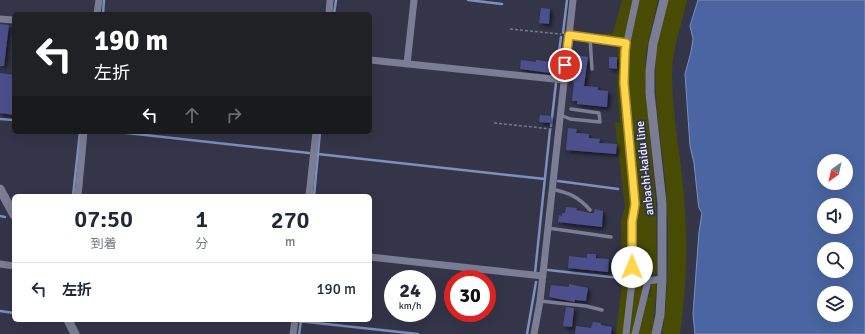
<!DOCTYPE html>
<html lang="ja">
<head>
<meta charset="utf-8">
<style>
  :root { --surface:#fff; --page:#f6f6f7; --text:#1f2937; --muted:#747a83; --line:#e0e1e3 }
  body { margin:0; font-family:Signika,"Noto Sans JP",sans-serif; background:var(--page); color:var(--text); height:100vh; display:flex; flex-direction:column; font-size:15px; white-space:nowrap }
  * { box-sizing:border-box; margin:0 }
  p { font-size:13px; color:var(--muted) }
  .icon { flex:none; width:22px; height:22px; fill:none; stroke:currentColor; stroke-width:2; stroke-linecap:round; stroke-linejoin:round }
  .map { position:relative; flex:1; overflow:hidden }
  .details { position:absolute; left:12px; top:194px; width:360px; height:128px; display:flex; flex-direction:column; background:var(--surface); border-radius:6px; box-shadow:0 4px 16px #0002 }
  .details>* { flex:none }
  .hud { position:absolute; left:12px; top:12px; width:360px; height:122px; border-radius:6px; box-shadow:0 4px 16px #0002; background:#202124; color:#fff; overflow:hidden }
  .needle { width:26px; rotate:213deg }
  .controls { position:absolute; left:817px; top:154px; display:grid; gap:8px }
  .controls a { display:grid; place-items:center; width:36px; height:36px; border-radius:50%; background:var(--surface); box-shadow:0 4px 16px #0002; font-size:20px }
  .speed { position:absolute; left:384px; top:270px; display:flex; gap:8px; font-size:20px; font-weight:700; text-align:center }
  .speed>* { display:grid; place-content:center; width:52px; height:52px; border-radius:50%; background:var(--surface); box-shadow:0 4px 16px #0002; line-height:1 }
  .speed small { font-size:10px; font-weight:400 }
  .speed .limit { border:6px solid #d22; background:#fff; color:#111 }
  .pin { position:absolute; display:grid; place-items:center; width:34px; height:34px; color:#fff; margin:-17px; border:2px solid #fff; border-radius:50%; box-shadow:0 1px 4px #0007 }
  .me { position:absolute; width:44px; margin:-22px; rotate:0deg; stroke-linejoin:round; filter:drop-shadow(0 0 3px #0008) }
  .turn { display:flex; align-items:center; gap:14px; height:84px; padding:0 16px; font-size:18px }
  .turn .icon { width:52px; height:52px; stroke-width:2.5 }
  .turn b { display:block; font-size:28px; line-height:34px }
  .lanes { display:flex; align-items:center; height:38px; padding:0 16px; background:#0003; justify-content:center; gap:20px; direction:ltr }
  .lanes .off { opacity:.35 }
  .eta { display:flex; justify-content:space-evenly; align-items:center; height:68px; text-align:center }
  .eta b { font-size:24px; font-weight:600; line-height:28px }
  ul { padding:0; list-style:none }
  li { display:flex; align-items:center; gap:12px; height:52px; padding:0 16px; border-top:1px solid var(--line) }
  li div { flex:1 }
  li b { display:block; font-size:15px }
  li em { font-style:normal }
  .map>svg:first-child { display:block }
  .green { fill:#484b03 }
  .water { fill:#4a65a1; stroke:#7c8fbd; fill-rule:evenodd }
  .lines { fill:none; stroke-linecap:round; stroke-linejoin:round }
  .stream { stroke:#7c8fbd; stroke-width:2.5 }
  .building { fill:#4d4f8d; filter:url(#shadow) }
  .path { stroke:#77788a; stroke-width:1.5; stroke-dasharray:3 2; stroke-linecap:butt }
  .lane { stroke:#7b7d94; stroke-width:3.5 }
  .street { stroke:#7b7d94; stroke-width:7 }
  .secondary { stroke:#7b7d94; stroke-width:9 }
  .route-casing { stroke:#a68a30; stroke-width:10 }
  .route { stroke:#ffd54a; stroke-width:7 }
  .labels { text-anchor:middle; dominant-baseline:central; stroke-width:4; stroke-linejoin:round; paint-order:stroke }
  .street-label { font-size:12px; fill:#f0f1ff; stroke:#343549 }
</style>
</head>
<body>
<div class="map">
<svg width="865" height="334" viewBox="0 0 865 334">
  <defs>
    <filter id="shadow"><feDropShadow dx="2.5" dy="2.5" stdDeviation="2" flood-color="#0009"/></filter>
  </defs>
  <rect width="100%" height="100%" fill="#343549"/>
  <path class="green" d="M622,0H633L625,36L621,40L598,37L601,34L613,33Z
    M638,0H658L646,53L645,81L656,201L657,273L655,274L643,273L642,297L633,334H628L634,222L626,85L627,55Z
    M668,0H687C682,25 672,48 672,74C672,120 683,165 685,210C688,251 686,293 680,334H662C669,292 669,244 667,201C664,154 653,107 656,59C657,39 663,20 668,0Z
    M618,44L623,46L631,190L630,282L623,334H616L622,283L621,220L625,207L615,123L620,122L617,89Z
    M652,283H657L652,334H637L646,297H650Z"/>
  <path class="water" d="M698,0H865V334H695L693,314L699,232L702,213L699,208L698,201L694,163L690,146L685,74L691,52L693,39L690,26ZM824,161H846V183H824ZM824,205H846V227H824ZM824,249H846V271H824ZM824,293H846V315H824Z"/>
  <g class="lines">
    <path class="stream" d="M468,0L502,4
      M103,14L104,0
      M334,14L336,0
      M563,33L567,0
      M556,76L561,37
      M0,119L14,120
      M551,126L556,83
      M118,132L309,153
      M318,154L545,179
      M558,181L618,189
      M73,196L80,132
      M314,196L320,132
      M0,216L5,217
      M548,270L620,278
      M535,273L550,130
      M0,311L14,313
      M298,321L418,334
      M299,334L301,321
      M527,334L536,282"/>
  </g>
  <path class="building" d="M541,8L550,9L549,24L539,23Z
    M0,24L9,25L4,66H0Z
    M576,55L588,57L584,86L598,87V90L608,91L607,107L577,104V101H572L574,82H573Z
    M609,57H617V69L609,68Z
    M521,60L536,62V60L552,62L550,73L520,69Z
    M0,73L14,75V115L0,113Z
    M540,115L551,116L550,123L539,122Z
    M568,128L577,129L576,133L589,134V138L600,139L599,143L617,144L616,154L566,150Z
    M566,207L577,208L576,210L589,213H594L595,209L603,211L602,227L558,222L559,215L562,216V213H565Z
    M587,254H596V258L609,259L608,272L568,268L569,256L587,258Z
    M569,284L588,288L586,301L575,300V302L549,297L551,285L569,287Z
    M566,307L574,308L572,327L563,326Z
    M593,322L601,323V325L612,327L611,334H575L576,326L591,328Z"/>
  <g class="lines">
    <path class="path" d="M510,29L561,34
      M494,123L552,129"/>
    <path class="lane" d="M590,38L592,69
      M561,115L570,119L600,122L599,113L571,109
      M552,189C569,193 579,197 590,210
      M548,228L611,237
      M540,301L586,306L602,310"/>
    <path class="street" d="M97,14L99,0
      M329,14L330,0
      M0,19L14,20
      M569,35L626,43
      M370,60L564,80
      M407,64L414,0
      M78,196L84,132
      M309,196L316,132
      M370,257L543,276
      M0,264L14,266
      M293,334L295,320
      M534,334L540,301L573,0
      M626,334L632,282L631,222L635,204L624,83L625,51L636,0
      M635,334L648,281L662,279"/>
    <path class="secondary" d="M0,189L14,215
      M68,320L75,334
      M656,334L660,315L662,279V203L650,93V71L653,44L664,0"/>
  </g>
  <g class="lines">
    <defs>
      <path id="route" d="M565,65L569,35L626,43L625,51L624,83L635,204L632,222V267"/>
    </defs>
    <use href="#route" class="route-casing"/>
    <use href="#route" class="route"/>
  </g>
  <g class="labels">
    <g class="street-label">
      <text transform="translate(645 168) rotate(-96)">anbachi-kaidu line</text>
    </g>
  </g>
</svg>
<div class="controls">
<a><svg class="needle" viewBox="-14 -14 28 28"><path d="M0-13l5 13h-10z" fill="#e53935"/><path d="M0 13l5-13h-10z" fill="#747a83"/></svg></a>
<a><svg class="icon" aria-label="sound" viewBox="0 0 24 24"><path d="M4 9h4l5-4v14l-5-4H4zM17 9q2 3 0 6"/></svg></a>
<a><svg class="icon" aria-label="search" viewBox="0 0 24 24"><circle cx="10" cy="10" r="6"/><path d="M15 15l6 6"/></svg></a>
<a><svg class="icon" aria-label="layers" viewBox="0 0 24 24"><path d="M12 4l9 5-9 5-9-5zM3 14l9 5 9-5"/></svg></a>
</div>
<div class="speed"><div>24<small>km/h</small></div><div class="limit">30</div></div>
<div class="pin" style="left:565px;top:65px;background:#d93025"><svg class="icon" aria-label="arrive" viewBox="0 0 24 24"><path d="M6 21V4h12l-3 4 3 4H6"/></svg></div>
<svg class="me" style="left:632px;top:267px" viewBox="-20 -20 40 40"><circle r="19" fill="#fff"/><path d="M0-13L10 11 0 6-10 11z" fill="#ffd54a"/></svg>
<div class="hud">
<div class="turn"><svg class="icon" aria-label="left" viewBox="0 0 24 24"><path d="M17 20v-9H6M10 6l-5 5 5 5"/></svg><div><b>190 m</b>左折</div></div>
<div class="lanes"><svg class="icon" aria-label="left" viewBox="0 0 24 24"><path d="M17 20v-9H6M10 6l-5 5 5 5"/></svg><svg class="icon off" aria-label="ahead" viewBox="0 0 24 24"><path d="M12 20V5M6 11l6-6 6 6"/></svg><svg class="icon off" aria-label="right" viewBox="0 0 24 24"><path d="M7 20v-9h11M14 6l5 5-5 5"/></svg></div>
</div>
<section class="details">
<div class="eta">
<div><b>07:50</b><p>到着</p></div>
<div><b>1</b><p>分</p></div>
<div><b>270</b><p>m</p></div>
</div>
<ul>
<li><svg class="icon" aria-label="left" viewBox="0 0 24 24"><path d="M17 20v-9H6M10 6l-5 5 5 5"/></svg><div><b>左折</b></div><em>190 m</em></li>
</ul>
</section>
</div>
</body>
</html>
